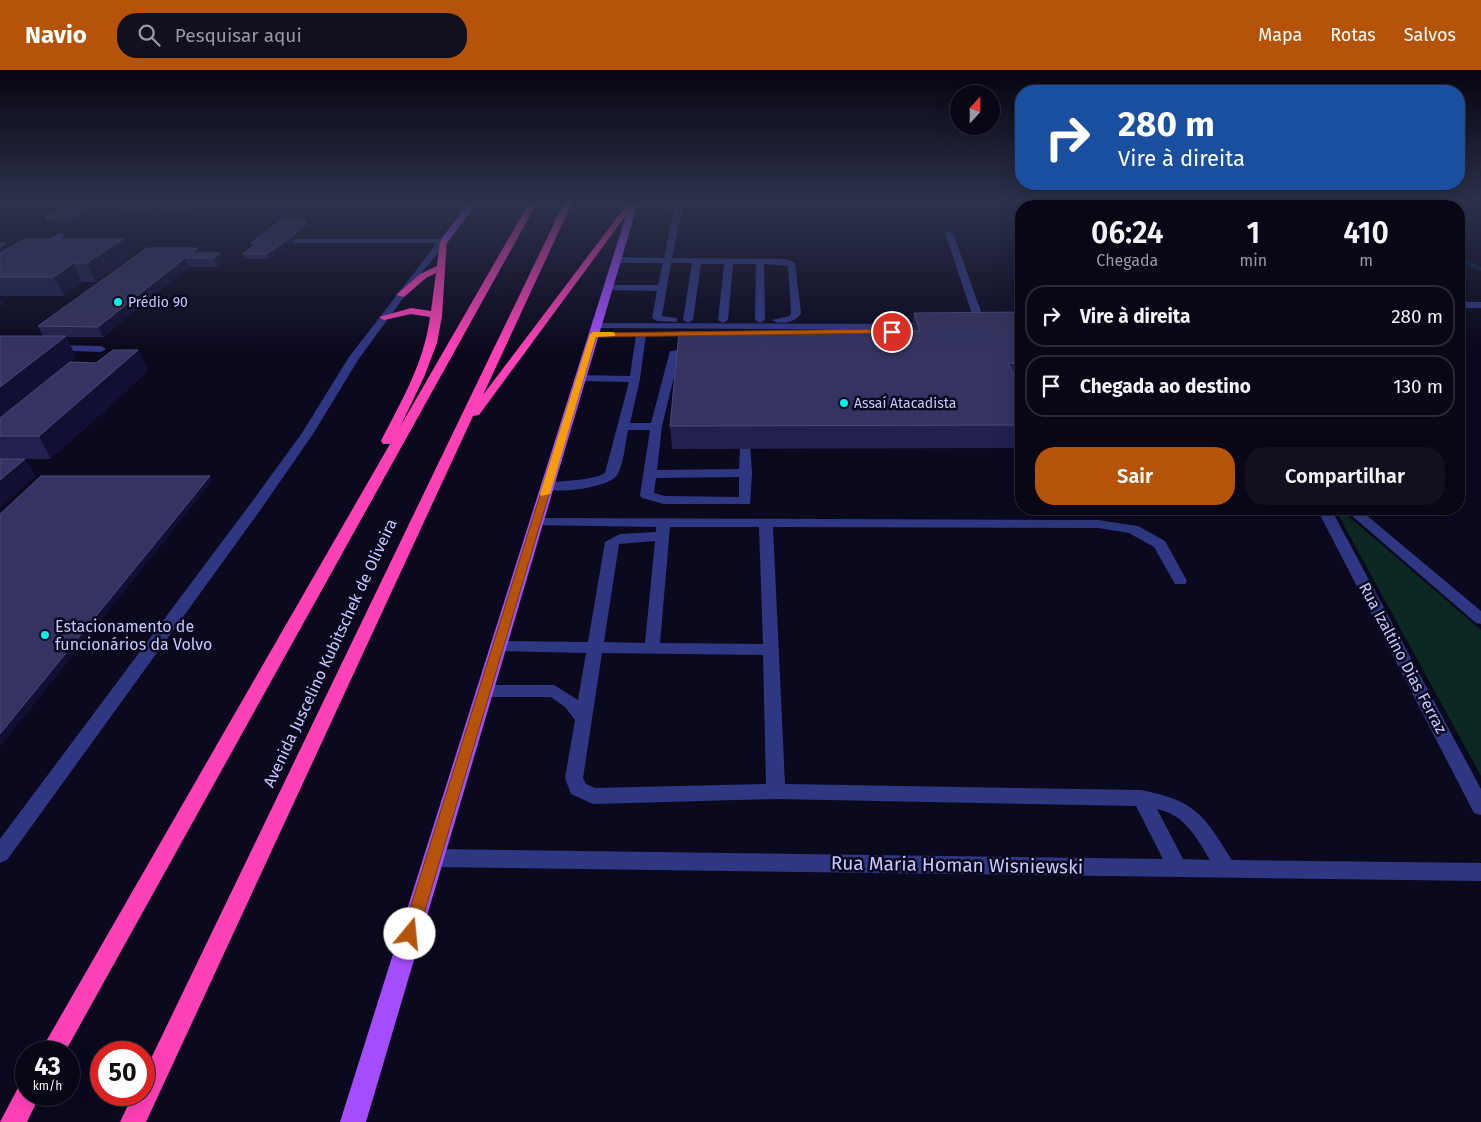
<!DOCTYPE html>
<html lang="pt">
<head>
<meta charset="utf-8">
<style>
  :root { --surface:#080716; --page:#11101f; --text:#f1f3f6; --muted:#9899a1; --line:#292835; --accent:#b45309 }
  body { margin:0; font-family:"Fira Sans",sans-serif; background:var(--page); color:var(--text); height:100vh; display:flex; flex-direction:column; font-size:19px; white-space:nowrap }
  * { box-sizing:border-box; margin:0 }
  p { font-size:16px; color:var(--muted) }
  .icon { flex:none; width:28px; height:28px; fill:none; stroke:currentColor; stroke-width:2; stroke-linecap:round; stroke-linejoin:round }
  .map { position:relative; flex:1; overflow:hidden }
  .panel { position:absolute; left:1015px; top:130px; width:450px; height:315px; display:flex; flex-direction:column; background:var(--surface); border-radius:20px; box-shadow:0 5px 20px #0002,0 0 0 1px var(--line) }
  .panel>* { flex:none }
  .banner { position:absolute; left:1015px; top:15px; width:450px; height:105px; border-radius:20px; box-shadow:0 5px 20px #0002,0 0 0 1px var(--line); background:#1a4fa0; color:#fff; overflow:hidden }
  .needle { width:32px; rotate:21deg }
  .tools { position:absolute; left:950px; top:15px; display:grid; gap:10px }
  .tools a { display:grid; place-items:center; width:50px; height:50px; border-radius:50%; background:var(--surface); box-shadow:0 5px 20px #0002,0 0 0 1px var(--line); font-size:25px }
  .speed { position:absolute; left:15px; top:971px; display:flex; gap:10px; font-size:25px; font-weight:700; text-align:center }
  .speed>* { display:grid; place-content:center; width:65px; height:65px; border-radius:50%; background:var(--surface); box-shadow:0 5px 20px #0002,0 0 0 1px var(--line); line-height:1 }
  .speed small { font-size:12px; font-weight:400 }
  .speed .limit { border:8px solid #d22; background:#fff; color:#111 }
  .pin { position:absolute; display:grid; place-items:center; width:42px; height:42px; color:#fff; margin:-21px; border:2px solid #fff; border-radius:50%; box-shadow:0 1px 5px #0007 }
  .me { position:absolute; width:55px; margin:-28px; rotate:17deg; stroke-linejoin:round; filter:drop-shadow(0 0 4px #0008) }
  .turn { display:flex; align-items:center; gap:18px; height:105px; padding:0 20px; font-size:22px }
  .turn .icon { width:65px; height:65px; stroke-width:2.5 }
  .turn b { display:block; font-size:35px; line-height:42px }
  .eta { display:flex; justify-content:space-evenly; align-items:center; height:85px; text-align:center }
  .eta b { font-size:30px; font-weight:600; line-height:35px }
  .primary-button { display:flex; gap:10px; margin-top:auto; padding:10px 20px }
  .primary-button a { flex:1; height:58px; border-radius:20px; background:var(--accent); color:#fff; font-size:20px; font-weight:600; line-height:58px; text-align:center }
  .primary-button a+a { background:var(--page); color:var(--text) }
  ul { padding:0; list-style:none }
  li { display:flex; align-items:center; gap:15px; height:62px; margin:0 10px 8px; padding:0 10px; border:2px solid var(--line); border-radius:20px }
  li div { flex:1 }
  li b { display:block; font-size:19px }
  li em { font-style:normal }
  header { display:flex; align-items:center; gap:30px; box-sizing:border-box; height:70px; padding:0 25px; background:var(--accent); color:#fff }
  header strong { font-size:24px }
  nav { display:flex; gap:28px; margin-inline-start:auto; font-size:18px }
  .search { width:350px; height:45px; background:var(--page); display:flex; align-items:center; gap:12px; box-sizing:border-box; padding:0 18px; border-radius:20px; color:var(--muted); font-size:19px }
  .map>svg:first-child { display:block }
  .green { fill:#0c2823 }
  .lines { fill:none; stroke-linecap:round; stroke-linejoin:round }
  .stream { stroke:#062341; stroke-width:4 }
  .minor { fill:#2f3782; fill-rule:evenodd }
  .major { fill:#a44dff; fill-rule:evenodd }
  .highway { fill:#ff41b7; fill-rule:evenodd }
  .wall { fill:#22214e }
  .shaded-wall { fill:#111033 }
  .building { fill:#343361; stroke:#4b4a7a }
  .route { fill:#b45309; stroke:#753606 }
  .slow { fill:#f59e0b }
  .poi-dot { fill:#00f1e8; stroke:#0a091e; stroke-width:2 }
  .labels { text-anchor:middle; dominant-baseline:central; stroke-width:5; stroke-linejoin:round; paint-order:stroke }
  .far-poi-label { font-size:14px; fill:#c6c8ff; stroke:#0a091e; text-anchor:start }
  .poi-label { font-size:16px; fill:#c6c8ff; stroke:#0a091e; text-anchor:start }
  .street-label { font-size:16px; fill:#c6c8ff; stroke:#0a091e }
  .near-street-label { font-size:19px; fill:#c6c8ff; stroke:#0a091e }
</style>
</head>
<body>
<header>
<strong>Navio</strong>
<div class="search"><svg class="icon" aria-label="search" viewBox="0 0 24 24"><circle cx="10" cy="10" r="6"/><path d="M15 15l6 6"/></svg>Pesquisar aqui</div>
<nav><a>Mapa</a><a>Rotas</a><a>Salvos</a></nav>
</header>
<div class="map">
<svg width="1481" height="1052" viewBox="0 0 1481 1052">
  <rect width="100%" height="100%" fill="#0a091e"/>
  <path class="green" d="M1335,439H1340L1481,560V706Z"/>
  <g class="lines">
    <path class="stream" d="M1307,133L1311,136
      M1459,189L1481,199"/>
    <path class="minor" d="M630,133L679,134L682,139L672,188L786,189L795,193L801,243C797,252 780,256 772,250L790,246L791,243L788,196L764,194L765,250L760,253L755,250L756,194H733L728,250L723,253L718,250L724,194H701L693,250L688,253L683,250L692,193H671L662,246L677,248V252L657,251L652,248L657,221L605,220L603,218L608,215H658L663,193H616L612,190L616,187L664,188L674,139L633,137L629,135Z
      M1141,133H1182L1178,135L1144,136Z
      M1190,133H1199L1203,136H1194Z
      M949,161L953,163L984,250L977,257L970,259L965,256L974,250L945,163Z
      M59,163L66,165L40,181L33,179Z
      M291,169H444L448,171L423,201L358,290L313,364L261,439L7,790L0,793V769L251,433L302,363L349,287L437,173H294L290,171Z
      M1459,232H1481V238H1459Z
      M596,253L932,254L937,257L932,260L593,258L591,256Z
      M641,262L646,265L640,309L630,353H651L670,281L698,278L703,281L698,284L679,286L662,356L657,400L739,399L740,378L746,374L750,375L752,403L750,434H664L642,428L640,425L650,360H628C625,374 624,394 617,405C610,418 549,426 541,416C547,409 589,413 605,403L629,312L580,311L575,308L580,305L630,306L636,265ZM739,407V427L665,426L654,423L656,408Z
      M51,275L101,276L106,279L101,282L47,280L46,278Z
      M1317,439H1331L1481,719V745L1474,743Z
      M1344,439H1359L1481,541V554L1476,553Z
      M536,448L1098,450L1138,456L1165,471L1187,511L1185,514H1175L1154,477L1129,463L1098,458L773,457L785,714L1141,720C1196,731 1203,744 1232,790L1481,793V811L433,797L426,794L423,788L426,782L433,779L1163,789L1136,736L776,729L593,734L571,724L565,708L575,650L565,637L551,627H484L478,625L476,621L478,617L484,615H554L578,630L586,583L498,581L492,580L490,576L492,572L498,571L588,572L605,472L620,464L656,462V457L531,455L529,452L531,449ZM670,457H759L763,574L660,573ZM655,471L645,573L604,572L619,474ZM602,583L763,585L766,714L595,718L586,714L583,708ZM1157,739C1184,744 1197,768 1210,790L1183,789Z"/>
    <path class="major" d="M469,133H477L447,173H441V169Z
      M630,133H638L366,1052H340Z"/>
    <path class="highway" d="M529,133H537L65,982H40L390,374H383L381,371C402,330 424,293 430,247L411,244L384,250L379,247L411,238L431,241L436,203L426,208L404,227L396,225L420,204L437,196L440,171L447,169L442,246L437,273L424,307L400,357Z
      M564,133H572L483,325L628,133H635L479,345L473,346L146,1052H120L133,1025H144V1003Z
      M26,1013V1025H40L27,1052H0L19,1016Z"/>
  </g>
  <path class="wall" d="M72,133H126L123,134H105L71,153L47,152L45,148Z
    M166,133L153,142H124L122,138Z
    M203,133L189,142H162L160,138Z
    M308,154L294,171L269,189H245L243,184L252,177L251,173Z
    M0,173L9,178L131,187L96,212H82L64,226H0Z
    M147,178L200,183H220L223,193L217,197H189L103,267H66L76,287L70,292L96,293L138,280L148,301L51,389H25L35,406L0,438V266H43L38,256Z
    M1021,242V314H1018L1021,320V378L672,379L670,356L911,261L914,243Z"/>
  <path class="shaded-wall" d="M97,133H104L105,134L71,153L69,148Z
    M159,133H166L153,142L151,138Z
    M195,133H203L189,142L187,138Z
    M307,150L308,154L294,171L269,189L267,184Z
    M123,169L131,187L96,212L87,193Z
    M6,173L13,187L0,195V177Z
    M198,178L201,188L191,183Z
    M220,183L223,193L217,197L214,188Z
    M185,188L189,197L103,267L98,257Z
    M73,193L82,212L64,226L54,207Z
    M1,229L4,234L0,237V230Z
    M66,266L76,287L0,349V317Z
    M138,280L148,301L51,389L39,366Z
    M25,389L35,406L0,438V410Z
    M210,406L212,412L0,677V664Z"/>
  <path class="building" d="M72,133H97L69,148H45Z
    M130,133H159L151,138H122Z
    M168,133H195L187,138H160Z
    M281,150H307L293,166L267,184H243L256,173H251Z
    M25,169H123L87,193H73L54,207H0V183Z
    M0,173H6L0,177Z
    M147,178H198L191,183H220L214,188H185L98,257L38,256Z
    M1021,242V293H1008L1021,320V355L670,356L679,262L920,261L914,243Z
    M0,266H66L0,317Z
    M113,280H138L39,366H0V348L70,292L96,293Z
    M0,389H25L0,410Z
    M41,406H210L0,664V444Z"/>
  <linearGradient id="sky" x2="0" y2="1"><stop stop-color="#060510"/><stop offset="0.47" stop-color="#2d324c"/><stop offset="1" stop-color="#2d324c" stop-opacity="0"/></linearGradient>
  <rect width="1481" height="280" fill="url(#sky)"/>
  <path class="route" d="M892,259L895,262L894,263L596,267L418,864L416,869L410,871L404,869L402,864L591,263Z"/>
  <path class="slow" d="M612,262L615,263V266L596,267L550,424L541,426L540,424L590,264L593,262Z"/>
  <g class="poi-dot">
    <circle cx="118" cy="232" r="5"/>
    <circle cx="844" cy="333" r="5"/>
    <circle cx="45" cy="565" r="5"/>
  </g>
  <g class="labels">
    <g class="far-poi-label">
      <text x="128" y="232">Prédio 90</text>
      <text x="854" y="333">Assaí Atacadista</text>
    </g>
    <g class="poi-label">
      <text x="55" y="556">Estacionamento de<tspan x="55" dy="18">funcionários da Volvo</tspan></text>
    </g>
    <g class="street-label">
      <text transform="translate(330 583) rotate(-65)">Avenida Juscelino Kubitschek de Oliveira</text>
      <text transform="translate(1403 588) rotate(62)">Rua Izaltino Dias Ferraz</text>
    </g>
    <g class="near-street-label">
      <text transform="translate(957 795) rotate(1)">Rua Maria Homan Wisniewski</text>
    </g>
  </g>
</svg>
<div class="tools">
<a><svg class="needle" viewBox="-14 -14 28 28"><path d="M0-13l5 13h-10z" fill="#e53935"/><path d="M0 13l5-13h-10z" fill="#9899a1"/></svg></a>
</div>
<div class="speed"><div>43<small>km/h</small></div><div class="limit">50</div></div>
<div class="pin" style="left:892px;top:262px;background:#d93025"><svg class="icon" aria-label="arrive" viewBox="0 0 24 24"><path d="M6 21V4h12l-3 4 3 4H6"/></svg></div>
<svg class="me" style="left:410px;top:864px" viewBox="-20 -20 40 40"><circle r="19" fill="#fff"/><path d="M0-13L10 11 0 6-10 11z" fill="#b45309"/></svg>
<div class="banner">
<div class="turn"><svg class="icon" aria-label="right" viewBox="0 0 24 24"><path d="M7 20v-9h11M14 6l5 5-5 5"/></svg><div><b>280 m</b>Vire à direita</div></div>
</div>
<section class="panel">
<div class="eta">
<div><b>06:24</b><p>Chegada</p></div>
<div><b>1</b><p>min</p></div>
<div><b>410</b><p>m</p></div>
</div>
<ul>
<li><svg class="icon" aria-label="right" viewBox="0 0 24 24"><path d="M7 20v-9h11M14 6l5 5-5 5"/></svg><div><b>Vire à direita</b></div><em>280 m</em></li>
<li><svg class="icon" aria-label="arrive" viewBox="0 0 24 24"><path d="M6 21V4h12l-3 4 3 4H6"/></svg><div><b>Chegada ao destino</b></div><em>130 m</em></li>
</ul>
<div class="primary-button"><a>Sair</a><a>Compartilhar</a></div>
</section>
</div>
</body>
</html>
